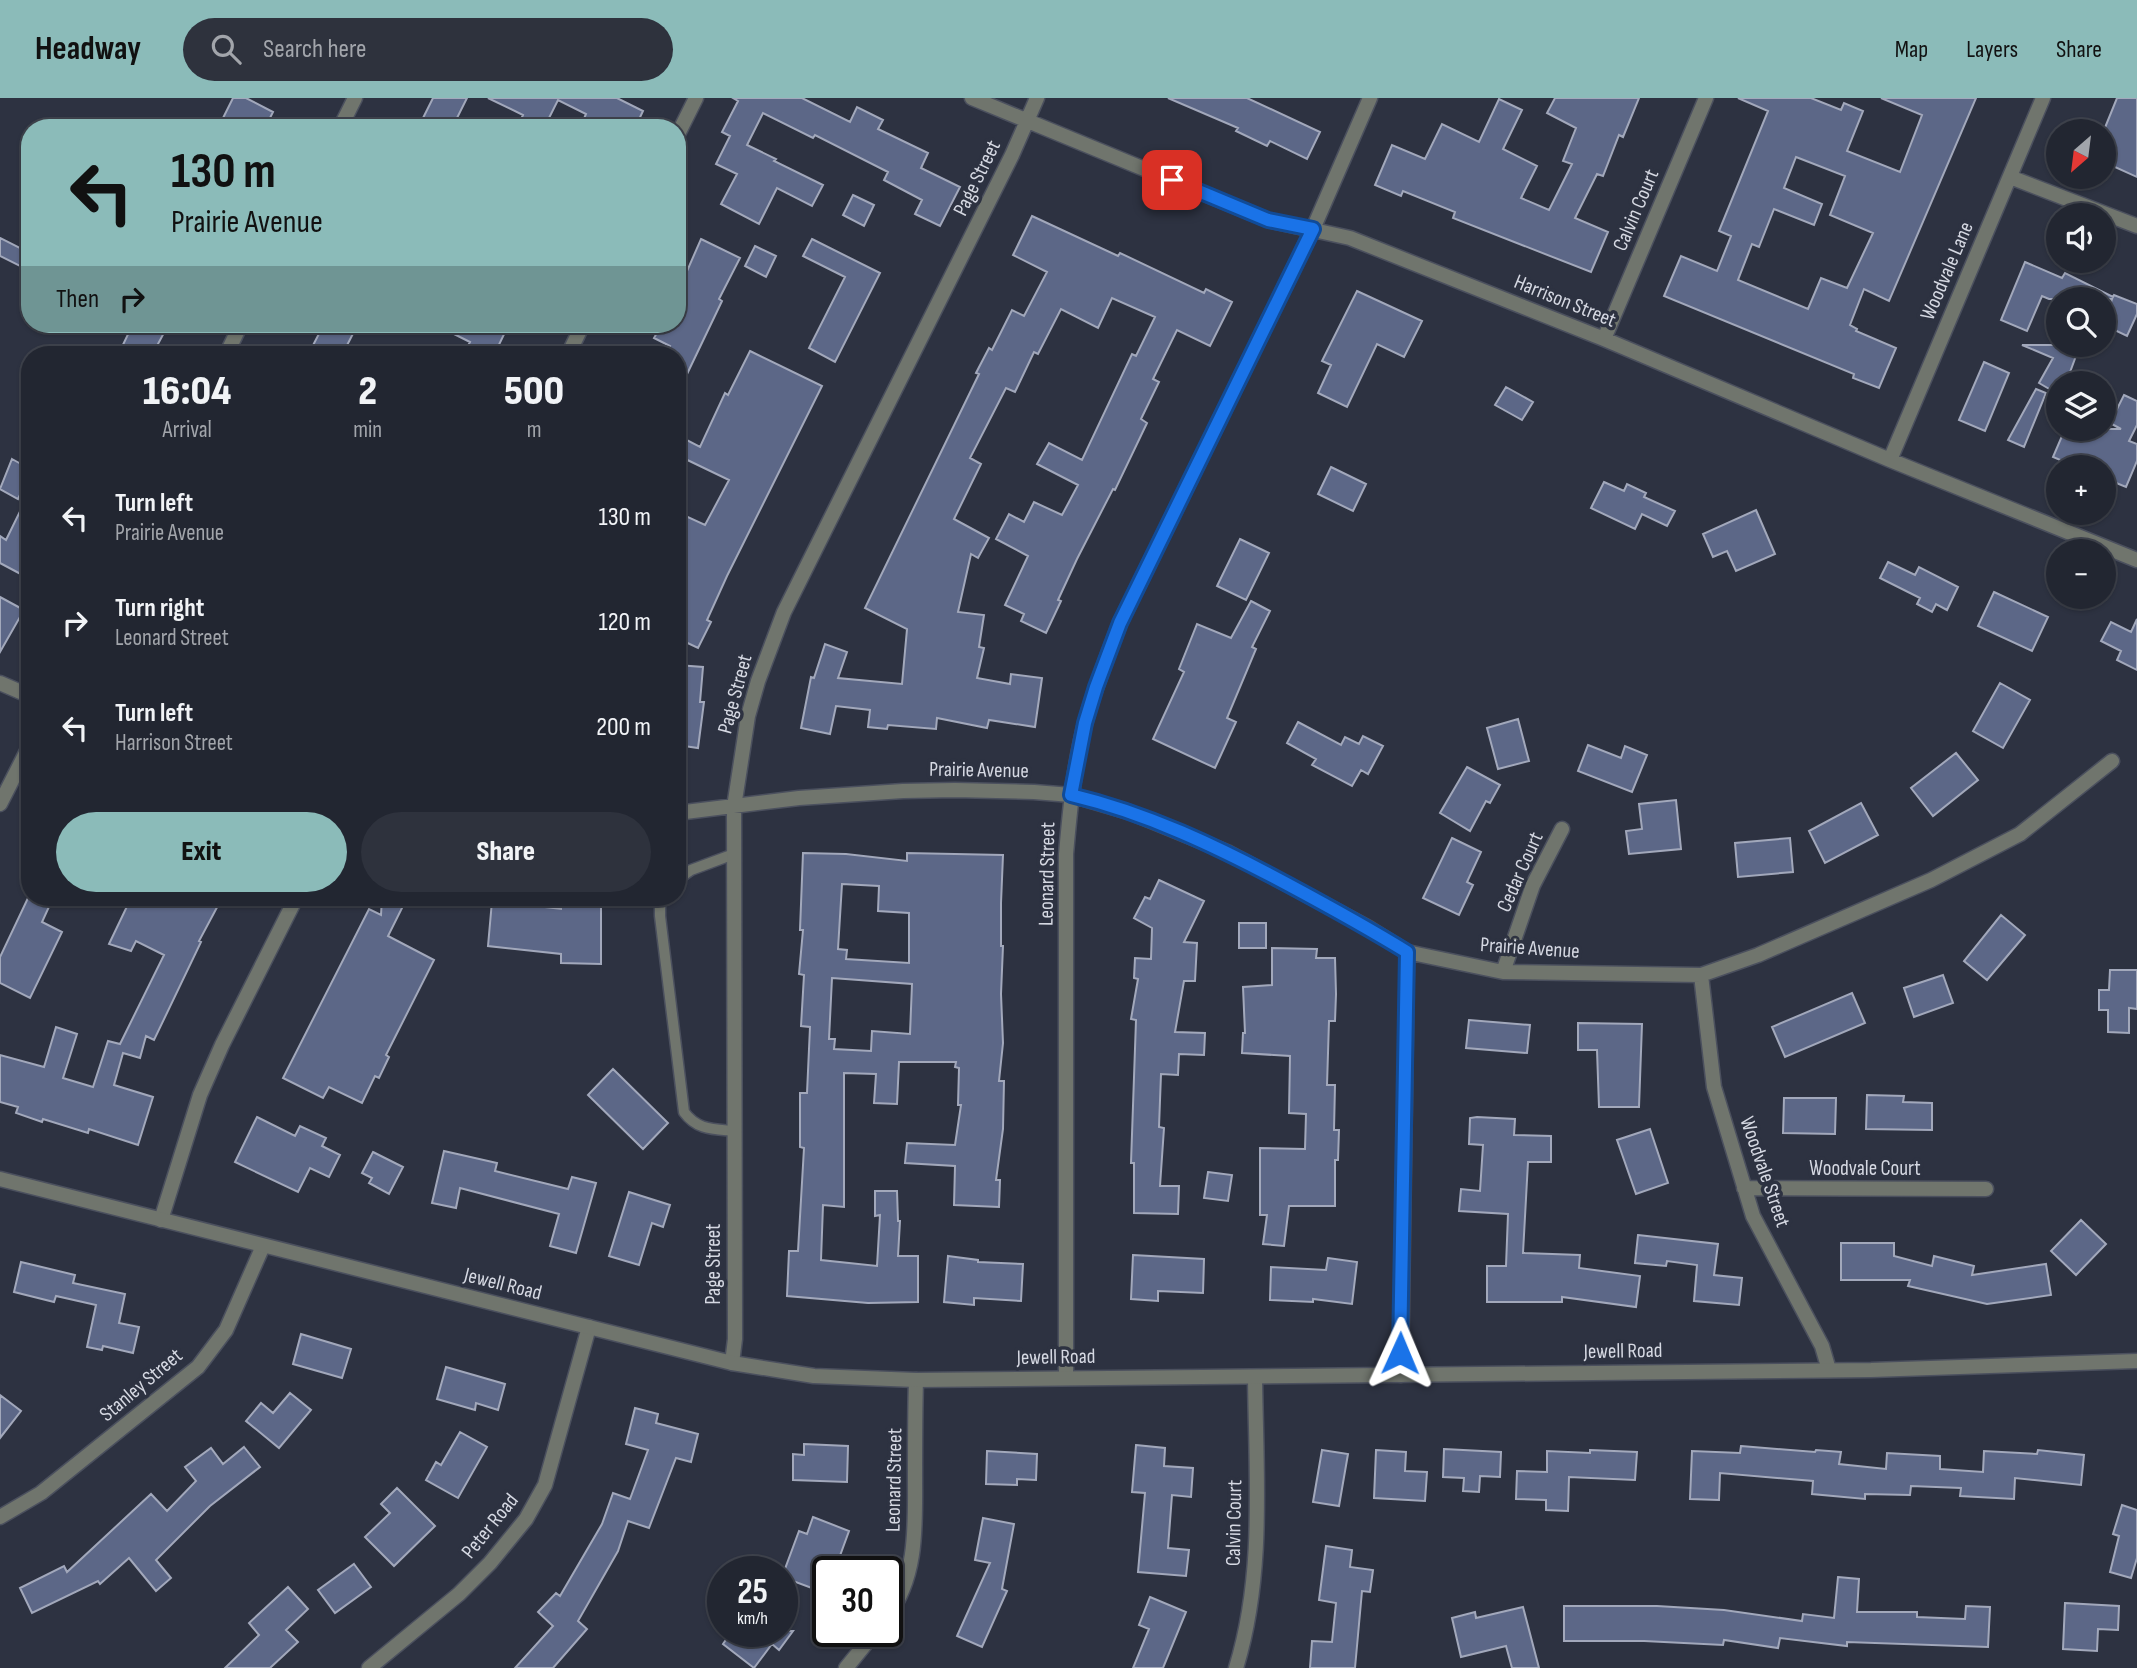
<!DOCTYPE html>
<html lang="en">
<head>
<meta charset="utf-8">
<style>
  :root { --surface:#222631; --page:#2e323d; --text:#f1f3f6; --muted:#a2a5ab; --line:#3f434d; --accent:#8bbbb9 }
  body { margin:0; font-family:"Sofia Sans Condensed",sans-serif; background:var(--page); color:var(--text); height:100vh; display:flex; flex-direction:column; font-size:26px; white-space:nowrap }
  * { box-sizing:border-box; margin:0 }
  p { font-size:23px; color:var(--muted) }
  .icon { flex:none; width:38px; height:38px; fill:none; stroke:currentColor; stroke-width:2; stroke-linecap:round; stroke-linejoin:round }
  .map { position:relative; flex:1; overflow:hidden }
  .panel { position:absolute; left:21px; top:248px; width:665px; height:560px; display:flex; flex-direction:column; background:var(--surface); border-radius:28px; box-shadow:0 2px 5px #0004,0 0 0 2px var(--line) }
  .panel>* { flex:none }
  .banner { position:absolute; left:21px; top:21px; width:665px; height:214px; border-radius:28px; box-shadow:0 2px 5px #0004,0 0 0 2px var(--line); background:#8bbbb9; color:#111; overflow:hidden }
  .needle { width:46px; rotate:208deg }
  .controls { position:absolute; left:2046px; top:21px; display:grid; gap:14px }
  .controls a { display:grid; place-items:center; width:70px; height:70px; border-radius:50%; background:var(--surface); box-shadow:0 2px 5px #0004,0 0 0 2px var(--line); font-size:35px }
  .speed { position:absolute; left:707px; top:1458px; display:flex; gap:14px; font-size:35px; font-weight:700; text-align:center }
  .speed>* { display:grid; place-content:center; width:91px; height:91px; border-radius:50%; background:var(--surface); box-shadow:0 2px 5px #0004,0 0 0 2px var(--line); line-height:1 }
  .speed small { font-size:18px; font-weight:400 }
  .speed .limit { border:4px solid #111; border-radius:10px; background:#fff; color:#111 }
  .pin { position:absolute; display:grid; place-items:center; width:60px; height:60px; color:#fff; margin:-30px; border-radius:14px; box-shadow:0 4px 10px #0006 }
  .me { position:absolute; width:77px; margin:-38px; rotate:1deg; stroke-linejoin:round; filter:drop-shadow(0 0 5px #0008) }
  .turn { display:flex; align-items:center; gap:24px; height:147px; padding:0 35px; font-size:32px }
  .turn .icon { width:91px; height:91px; stroke-width:2.5 }
  .turn b { display:block; font-size:49px; line-height:60px }
  .then { display:flex; align-items:center; height:66px; padding:0 35px; background:#0003; gap:14px; font-size:26px }
  .eta { display:flex; justify-content:space-evenly; align-items:center; height:119px; text-align:center }
  .eta b { font-size:42px; font-weight:800; line-height:49px }
  .action { display:flex; gap:14px; margin-top:auto; padding:14px 35px }
  .action a { flex:1; height:80px; border-radius:42px; background:var(--accent); color:#111; font-size:28px; font-weight:800; line-height:80px; text-align:center }
  .action a+a { background:var(--page); color:var(--text) }
  ul { padding:0; list-style:none }
  li { display:flex; align-items:center; gap:21px; height:105px; padding:0 35px }
  li div { flex:1 }
  li b { display:block; font-size:26px }
  li em { font-style:normal }
  header { display:flex; align-items:center; gap:42px; box-sizing:border-box; height:98px; padding:0 35px; background:var(--accent); color:#111 }
  header strong { font-size:33px }
  nav { display:flex; gap:38px; margin-inline-start:auto; font-size:24px }
  .search { width:490px; height:63px; background:var(--page); display:flex; align-items:center; gap:18px; box-sizing:border-box; padding:0 24px; border-radius:38px; color:var(--muted); font-size:26px }
  .map>svg:first-child { display:block }
  .building { fill:#5c6787; stroke:#a2a8bb; stroke-width:2; fill-rule:evenodd }
  .lines { fill:none; stroke-linecap:round; stroke-linejoin:round }
  .service-casing { stroke:#4b505e; stroke-width:13 }
  .minor-casing { stroke:#4b505e; stroke-width:17 }
  .tertiary-casing { stroke:#4b505e; stroke-width:17 }
  .service { stroke:#70756d; stroke-width:10 }
  .minor { stroke:#70756d; stroke-width:14 }
  .tertiary { stroke:#70756d; stroke-width:14 }
  .route-casing { stroke:#114b97; stroke-width:18 }
  .route { stroke:#1a73e8; stroke-width:12 }
  .labels { text-anchor:middle; dominant-baseline:central; stroke-width:7; stroke-linejoin:round; paint-order:stroke }
  .street-label { font-size:21px; fill:#d5d8e2; stroke:#2d3241 }
</style>
</head>
<body>
<header>
<strong>Headway</strong>
<div class="search"><svg class="icon" aria-label="search" viewBox="0 0 24 24"><circle cx="10" cy="10" r="6"/><path d="M15 15l6 6"/></svg>Search here</div>
<nav><a>Map</a><a>Layers</a><a>Share</a></nav>
</header>
<div class="map">
<svg width="2137" height="1570" viewBox="0 0 2137 1570">
  <rect width="100%" height="100%" fill="#2d3241"/>
  <path class="building" d="M233,0H246L273,14L265,30H238L222,22Z
    M433,0H467L452,30H418Z
    M488,0H617L643,13L635,30H580L586,16L558,2L544,30H517L523,17Z
    M733,0H802L850,24L857,9L883,22L878,31L928,55L921,70L960,89L940,128L915,116L922,102L884,82L888,74L815,37L813,40L763,15L747,47L776,61L774,63L823,87L812,108L777,90L759,126L721,106L737,76L716,66L730,38L722,34L738,3Z
    M1168,0H1247L1320,34L1307,61L1270,43L1267,48L1236,33L1238,30Z
    M1555,0H1639L1623,39L1619,37L1603,78L1597,76L1575,120L1608,134L1591,174L1453,120L1455,114L1403,93L1401,98L1375,87L1392,47L1425,61L1442,26L1479,44L1499,1L1522,12L1503,51L1537,68L1521,100L1549,112L1572,66L1563,63L1576,30L1547,15Z
    M1738,0H1811L1841,12L1844,5L1863,13L1847,53L1900,74L1922,17L1881,0H1976L1889,203L1864,191L1850,227L1857,231L1856,233L1896,250L1879,290L1853,280L1854,276L1664,198L1681,158L1717,173L1731,138L1719,133L1768,13ZM1796,59L1845,78L1830,117L1873,135L1847,190L1821,180L1808,211L1738,182L1752,146L1759,149L1774,111L1814,127L1822,106L1784,90Z
    M2117,0H2137V79L2104,64V32Z
    M853,97L874,107L864,128L843,117Z
    M1032,118L1118,158L1120,155L1204,195L1206,191L1232,204L1210,248L1177,232L1153,281L1159,284L1141,321L1147,325L1115,392L1113,391L1077,461L1058,502L1061,503L1046,535L1021,523L1024,516L1005,507L1028,458L996,441L1009,416L1024,424L1034,404L1062,417L1078,387L1037,366L1049,345L1082,362L1132,256L1136,258L1155,219L1112,200L1098,230L1061,211L1038,256L1034,254L1015,294L1006,290L970,360L981,366L954,421L989,440L978,460L971,456L958,514L984,517L979,549L984,550L977,580L1010,586L1011,576L1042,580L1035,629L989,622L987,630L937,620L936,631L888,627L887,631L868,629L870,612L836,608L830,636L801,630L811,579L814,580L825,546L847,554L838,580L902,586L907,531L865,510L979,276L976,275L989,250L992,252L1012,212L1024,218L1047,174L1013,157Z
    M0,140L30,155V173L0,158Z
    M701,141L740,160L719,201L722,203L677,297V257H666L670,248L654,240L662,226H677V196Z
    M812,141L880,175L835,264L809,250L845,179L803,158Z
    M755,148L776,158L766,179L745,168Z
    M2025,164L2062,180L2065,175L2113,199L2114,197L2137,206V216L2127,238L2104,227L2112,201H2049L2042,198L2027,233L2001,222Z
    M1357,193L1422,223L1404,259L1377,246L1347,309L1318,295L1331,267L1322,263Z
    M133,226H151L165,233L152,257H118Z
    M324,226H358L342,257H308Z
    M434,226H509L494,257H463L470,244Z
    M2022,247H2080L2066,285H2058V296L2039,285L2053,260Z
    M750,253L822,288L727,478L707,522L711,524L698,550L677,540V414L705,427L729,382L677,357V337L700,349L725,295L728,297Z
    M1984,264L2009,275L1985,333L1959,322Z
    M1506,289L1533,304L1522,322L1495,307Z
    M2036,291L2046,295L2024,349L2008,342Z
    M2124,297L2137,303V327L2129,343L2137,346V363L2126,389L2104,380V369H2077L2053,359L2065,331H2121L2110,325Z
    M12,361L30,371V376L18,401L0,391Z
    M1331,369L1366,386L1353,413L1318,396Z
    M1604,384L1624,393L1627,386L1646,395L1644,399L1675,413L1667,428L1642,416L1635,431L1591,410Z
    M30,393V481L0,465V438L6,442Z
    M1756,412L1775,456L1736,473L1727,453L1713,459L1703,436Z
    M1240,441L1269,455L1246,502L1217,488Z
    M1888,464L1915,477L1919,469L1958,489L1947,512L1936,506L1932,514L1917,506L1920,500L1880,480Z
    M1994,494L2048,519L2032,553L1978,528Z
    M0,499L24,512L0,554Z
    M1251,503L1270,513L1252,549L1256,551L1227,620L1236,624L1215,670L1153,641L1184,574L1179,571L1197,526L1231,540Z
    M2137,521V572L2117,562L2121,553L2101,543L2111,524L2131,534Z
    M677,567L703,569L700,604H704L698,650L677,647Z
    M2000,585L2030,602L2003,650L1973,633Z
    M1518,621L1529,663L1498,671L1487,630Z
    M1298,624L1341,647L1345,639L1359,646L1363,638L1383,648L1368,676L1361,672L1352,688L1312,667L1316,661L1287,645Z
    M1588,647L1621,660L1625,648L1647,657L1632,694L1578,673Z
    M1956,655L1978,682L1933,718L1911,690Z
    M1467,669L1500,687L1490,705L1486,703L1470,733L1440,715Z
    M1676,702L1681,751L1629,756L1626,733L1642,731L1639,706Z
    M1861,705L1878,737L1825,765L1809,733Z
    M1452,740L1481,754L1467,784L1473,787L1459,817L1423,800Z
    M1790,740L1793,774L1738,779L1735,745Z
    M803,755L846,756L907,763V755L1003,757L1001,805V848H1003L1001,896L1003,945L999,983H1004L1003,1031L996,1082H1000L999,1109L954,1107L955,1068L905,1065L907,1045L955,1047L961,1007H958L959,970L955,969L956,964H899L897,1006L874,1005L876,976L844,975V1109L823,1107L821,1162L877,1168L880,1117L875,1118V1093H897L898,1123H900L898,1158H918V1204L868,1205L787,1198L789,1153H798L804,1050L800,1049V995H807L810,929L801,928L804,877L799,876L803,832H800ZM842,786L879,788L878,813L909,815V865L846,861L847,852L838,851ZM832,880L912,886L910,936L872,933L871,953L834,951L835,941H829Z
    M1159,782L1204,803L1184,844L1197,845L1195,883H1184L1175,934L1205,935L1204,957L1179,956L1178,977L1161,976L1159,1029L1164,1030L1160,1088H1179L1178,1116L1134,1115V1065H1131L1136,922L1131,921L1138,881L1134,880L1135,860L1151,861L1152,830L1134,820L1145,799L1150,801Z
    M28,800H53L42,824L62,834L30,900L0,885V859Z
    M131,800H222L199,843L201,844L154,942L146,938L140,960L123,955L114,987L153,999L138,1047L89,1031L88,1035L43,1021L42,1024L16,1015L18,1009L0,1004V957L44,969L56,929L77,936L63,980L93,989L108,943L120,946L164,857L136,843L131,853L109,846Z
    M382,800H407L388,838L434,862L386,957L389,959L379,980L375,978L362,1005L329,989L323,1000L283,980L369,811L381,817Z
    M561,800H582V807H601V866L561,865V856L488,848L492,803L561,811Z
    M2001,817L2025,837L1987,882L1964,863Z
    M1239,825H1266V850H1239Z
    M1272,850L1317,851L1316,860H1335L1336,896L1335,923H1329L1327,987H1335L1334,1032H1339L1338,1062H1335V1108H1289L1284,1148L1263,1146L1267,1117H1260V1050L1305,1051L1306,1016L1289,1015L1290,958L1242,955L1243,935H1245L1243,889L1272,887Z
    M2110,872H2137V911L2129,910V935L2108,934V912H2099V892H2109Z
    M1943,877L1953,905L1914,919L1904,890Z
    M1852,895L1865,925L1785,959L1772,929Z
    M1469,922L1530,927L1527,955L1466,950Z
    M1578,925L1642,926L1639,1009H1599L1597,952H1578Z
    M613,971L668,1025L643,1051L588,997Z
    M1867,997L1904,998L1903,1004L1932,1005V1032L1866,1031Z
    M1784,1000H1836L1835,1036L1783,1035Z
    M257,1019L295,1038L300,1028L326,1040L322,1048L340,1057L329,1079L310,1070L298,1094L235,1064Z
    M1477,1019L1515,1021L1514,1037L1551,1038V1064H1528L1523,1155L1580,1157L1579,1170L1640,1178L1636,1209L1562,1199V1204H1487V1168H1506L1508,1116L1459,1113L1461,1091L1480,1093L1483,1047L1469,1046L1470,1020Z
    M1650,1031L1668,1085L1636,1096L1617,1042Z
    M444,1053L497,1065L495,1073L568,1091L572,1079L596,1085L576,1155L550,1148L559,1116L460,1090L456,1110L432,1105Z
    M373,1054L403,1069L389,1096L369,1085L372,1080L362,1075Z
    M1208,1074L1232,1077L1228,1103L1204,1100Z
    M629,1094L670,1107L663,1129L652,1125L639,1167L609,1158Z
    M2081,1122L2106,1146L2076,1177L2051,1153Z
    M1638,1137L1718,1146L1714,1177L1742,1180L1739,1207L1694,1203L1697,1167L1667,1163L1666,1168L1635,1165Z
    M1841,1145H1894V1158L1932,1168L1934,1158L1974,1168L1972,1177L2046,1166L2051,1197L1987,1206L1908,1188L1910,1182H1841Z
    M1133,1157L1204,1161L1203,1195L1158,1193V1203L1131,1201Z
    M948,1158L978,1162V1164L1023,1166L1021,1203L974,1200V1207L944,1204Z
    M1328,1160L1357,1164L1352,1206L1313,1201V1204L1270,1202L1271,1169L1326,1172Z
    M21,1164L75,1177L73,1185L125,1196L119,1225L139,1229L133,1255L103,1248L102,1252L87,1249L96,1207L56,1198L54,1204L14,1194Z
    M301,1236L351,1251L342,1280L293,1266Z
    M446,1269L505,1286L498,1312L476,1305L475,1312L437,1301Z
    M290,1295L311,1312L279,1350L246,1323L261,1305L273,1315Z
    M0,1297L21,1313L0,1340Z
    M635,1310L658,1316L656,1325L698,1336L691,1364L676,1360L649,1430L628,1423L618,1453L578,1523L587,1531L553,1570H515L553,1528L538,1514L556,1495L560,1498L602,1426L613,1395L630,1401L648,1352L626,1346Z
    M460,1334L487,1349L458,1400L426,1382L436,1364L441,1367Z
    M804,1346L848,1348L847,1384L793,1382V1356L804,1357Z
    M1136,1347L1165,1350L1164,1368L1193,1370L1191,1399L1172,1397L1168,1450L1189,1452L1186,1478L1138,1474L1145,1395L1132,1394Z
    M1741,1348L1815,1354L1816,1352L1841,1354L1839,1366L1886,1371L1887,1355L1940,1358V1371L1983,1374L1984,1353L2037,1356L2038,1352L2084,1357L2081,1387L2015,1380L2014,1401L1960,1398L1961,1390L1911,1388L1910,1397L1865,1396V1401L1812,1396L1813,1383L1720,1375L1719,1402L1690,1401L1692,1353L1740,1355Z
    M244,1349L260,1369L210,1408L156,1462L171,1480L156,1493L129,1460L100,1486L98,1483L32,1515L20,1490L64,1468L67,1474L151,1396L167,1413L196,1383L185,1369L211,1350L223,1366Z
    M1444,1351L1501,1354L1500,1379L1480,1378L1479,1394L1463,1393L1464,1380L1443,1379Z
    M1322,1352L1348,1356L1339,1408L1313,1404Z
    M1376,1352L1406,1354L1405,1373L1427,1374L1425,1403L1374,1400Z
    M1590,1352L1637,1354L1635,1382L1569,1379L1568,1413L1546,1412V1402L1516,1401L1517,1373L1547,1374V1353L1590,1355Z
    M987,1353L1037,1356L1036,1382L1017,1381V1387L986,1386Z
    M397,1390L435,1428L394,1468L365,1439L390,1415L381,1406Z
    M2122,1407L2137,1412V1460L2131,1480L2110,1474L2119,1438L2113,1436Z
    M813,1419L849,1433L834,1474H828V1496L782,1479L799,1433L807,1436Z
    M983,1420L1014,1426L1002,1491L1007,1493L982,1549L957,1538L990,1465L975,1462Z
    M1326,1448L1352,1452L1350,1469L1373,1472L1370,1494L1362,1493L1355,1570H1310L1312,1543L1332,1544L1336,1505L1319,1502Z
    M354,1466L371,1489L335,1515L318,1492Z
    M1838,1479L1859,1481L1857,1514H1917V1519L1965,1521L1966,1508L1990,1509L1988,1549L1847,1544V1548L1780,1540L1778,1550L1724,1542L1723,1547L1644,1543H1564V1508H1657L1724,1512L1802,1523L1803,1516L1834,1520Z
    M288,1489L308,1511L286,1532L298,1544L270,1570H225L259,1537L249,1525Z
    M1150,1499L1186,1514L1163,1570H1133L1149,1531L1139,1527Z
    M2065,1505L2119,1508L2118,1532L2098,1531L2097,1553L2063,1551Z
    M1523,1509L1539,1570H1512L1506,1548L1461,1559L1452,1520L1475,1514L1476,1520Z
    M732,1533H793L779,1552L772,1546L754,1570L723,1546Z"/>
  <g class="lines">
    <defs>
      <path id="service" d="M677,782L691,772L734,756
        M663,800L660,805V818L684,1014C697,1032 713,1031 734,1033"/>
      <path id="minor" d="M972,0L1268,122L1350,140L1604,241L1890,362L2137,462
        M340,30L355,0
        M677,38L696,0
        M2010,79L2137,128
        M1604,241L1706,0
        M226,257L241,226
        M568,257L583,226
        M1890,362L2043,0
        M0,585L30,598
        M0,706L30,647
        M677,715L799,700L903,693L955,692L1034,694L1071,697L1129,714L1227,754L1367,829L1407,854L1503,874L1701,877L1758,857L1931,782L2020,736L2112,663
        M1503,874L1533,787L1562,731
        M1701,877L1714,989L1753,1118L1822,1248L1829,1272
        M1744,1090L1986,1091
        M161,1122L200,997L222,947L296,800
        M732,1265L735,1241L734,709L748,618L758,583L784,514L1012,57L1037,0
        M1401,1277L1407,854
        M1066,1280V756C1070,711 1074,666 1086,622C1095,589 1108,557 1120,525L1313,131L1370,0
        M0,1419L41,1395L198,1269L226,1232L263,1148
        M887,1519C918,1478 915,1428 915,1379C915,1347 915,1315 916,1282
        M369,1570L459,1496L490,1465L526,1421L545,1387L589,1229
        M846,1570L876,1533
        M1236,1570C1265,1476 1256,1376 1255,1279"/>
      <path id="tertiary" d="M0,1081L732,1265L814,1278L916,1282L1871,1272L2137,1263"/>
    </defs>
    <use href="#service" class="service-casing"/>
    <use href="#minor" class="minor-casing"/>
    <use href="#tertiary" class="tertiary-casing"/>
    <use href="#service" class="service"/>
    <use href="#minor" class="minor"/>
    <use href="#tertiary" class="tertiary"/>
  </g>
  <g class="lines">
    <defs>
      <path id="route" d="M1172,82L1268,122L1313,131L1120,525L1096,589L1085,625L1071,697C1147,715 1218,749 1287,786C1328,808 1368,830 1407,854L1400,1255"/>
    </defs>
    <use href="#route" class="route-casing"/>
    <use href="#route" class="route"/>
  </g>
  <g class="labels">
    <g class="street-label">
      <text transform="translate(977 80) rotate(-64)">Page Street</text>
      <text transform="translate(1636 112) rotate(-67)">Calvin Court</text>
      <text transform="translate(1947 173) rotate(-67)">Woodvale Lane</text>
      <text transform="translate(1565 203) rotate(22)">Harrison Street</text>
      <text transform="translate(735 596) rotate(-75)">Page Street</text>
      <text transform="translate(979 672) rotate(1)">Prairie Avenue</text>
      <text transform="translate(1520 774) rotate(-66)">Cedar Court</text>
      <text transform="translate(1047 776) rotate(-89)">Leonard Street</text>
      <text transform="translate(1530 850) rotate(4)">Prairie Avenue</text>
      <text x="1865" y="1070">Woodvale Court</text>
      <text transform="translate(1765 1074) rotate(71)">Woodvale Street</text>
      <text transform="translate(713 1166) rotate(-90)">Page Street</text>
      <text transform="translate(503 1186) rotate(14)">Jewell Road</text>
      <text transform="translate(1623 1253) rotate(-1)">Jewell Road</text>
      <text transform="translate(1056 1259) rotate(-1)">Jewell Road</text>
      <text transform="translate(141 1287) rotate(-40)">Stanley Street</text>
      <text transform="translate(894 1382) rotate(-89)">Leonard Street</text>
      <text transform="translate(1234 1425) rotate(-89)">Calvin Court</text>
      <text transform="translate(490 1428) rotate(-51)">Peter Road</text>
    </g>
  </g>
</svg>
<div class="controls">
<a><svg class="needle" viewBox="-14 -14 28 28"><path d="M0-13l5 13h-10z" fill="#e53935"/><path d="M0 13l5-13h-10z" fill="#a2a5ab"/></svg></a>
<a><svg class="icon" aria-label="sound" viewBox="0 0 24 24"><path d="M4 9h4l5-4v14l-5-4H4zM17 9q2 3 0 6"/></svg></a>
<a><svg class="icon" aria-label="search" viewBox="0 0 24 24"><circle cx="10" cy="10" r="6"/><path d="M15 15l6 6"/></svg></a>
<a><svg class="icon" aria-label="layers" viewBox="0 0 24 24"><path d="M12 4l9 5-9 5-9-5zM3 14l9 5 9-5"/></svg></a>
<a>+</a>
<a>−</a>
</div>
<div class="speed"><div>25<small>km/h</small></div><div class="limit">30</div></div>
<div class="pin" style="left:1172px;top:82px;background:#d93025"><svg class="icon" aria-label="arrive" viewBox="0 0 24 24"><path d="M6 21V4h12l-3 4 3 4H6"/></svg></div>
<svg class="me" style="left:1400px;top:1255px" viewBox="-20 -20 40 40"><path d="M0-17L14 15 0 8-14 15z" fill="#1a73e8" stroke="#fff" stroke-width="4"/></svg>
<div class="banner">
<div class="turn"><svg class="icon" aria-label="left" viewBox="0 0 24 24"><path d="M17 20v-9H6M10 6l-5 5 5 5"/></svg><div><b>130 m</b>Prairie Avenue</div></div>
<div class="then">Then<svg class="icon" aria-label="right" viewBox="0 0 24 24"><path d="M7 20v-9h11M14 6l5 5-5 5"/></svg></div>
</div>
<section class="panel">
<div class="eta">
<div><b>16:04</b><p>Arrival</p></div>
<div><b>2</b><p>min</p></div>
<div><b>500</b><p>m</p></div>
</div>
<ul>
<li><svg class="icon" aria-label="left" viewBox="0 0 24 24"><path d="M17 20v-9H6M10 6l-5 5 5 5"/></svg><div><b>Turn left</b><p>Prairie Avenue</p></div><em>130 m</em></li>
<li><svg class="icon" aria-label="right" viewBox="0 0 24 24"><path d="M7 20v-9h11M14 6l5 5-5 5"/></svg><div><b>Turn right</b><p>Leonard Street</p></div><em>120 m</em></li>
<li><svg class="icon" aria-label="left" viewBox="0 0 24 24"><path d="M17 20v-9H6M10 6l-5 5 5 5"/></svg><div><b>Turn left</b><p>Harrison Street</p></div><em>200 m</em></li>
</ul>
<div class="action"><a>Exit</a><a>Share</a></div>
</section>
</div>
</body>
</html>
